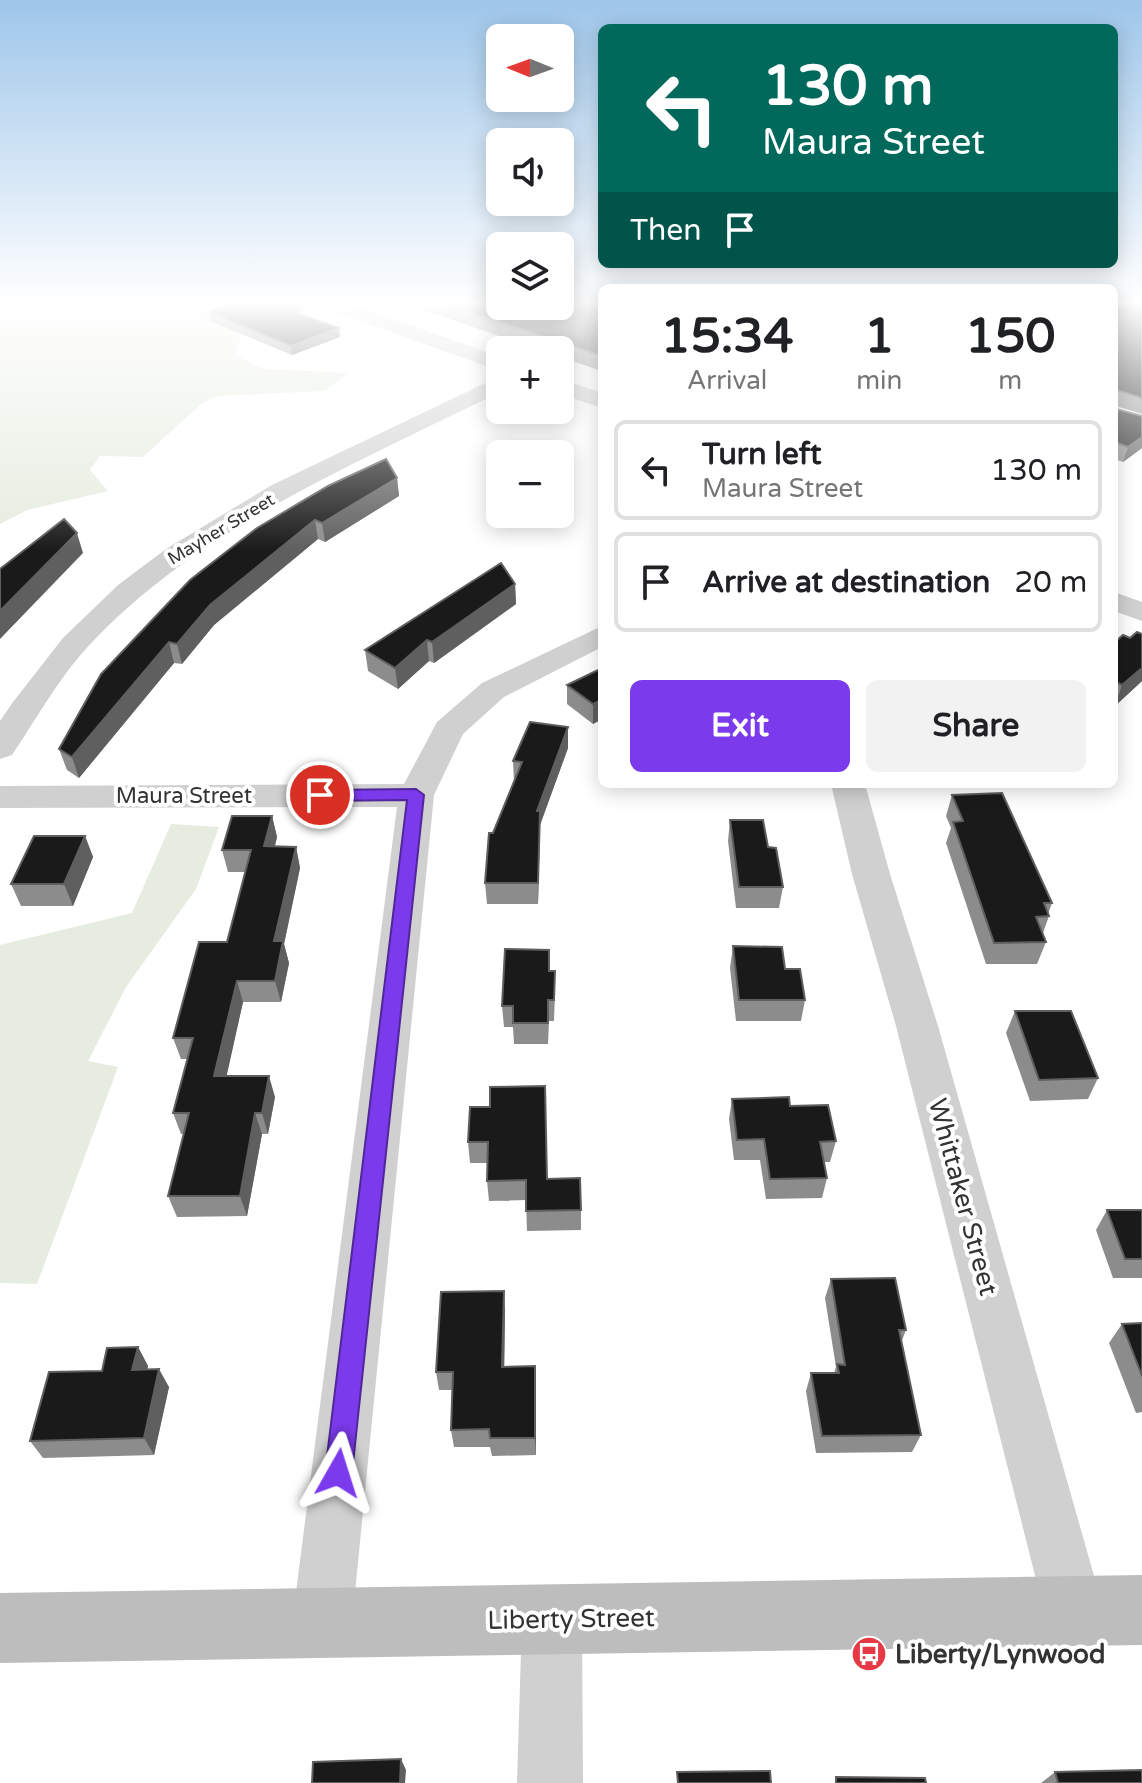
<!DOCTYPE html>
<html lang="en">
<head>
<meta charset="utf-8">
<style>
  :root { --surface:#fff; --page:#f2f2f2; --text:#202124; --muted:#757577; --line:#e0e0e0; --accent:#7c3aed }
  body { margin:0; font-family:"Varela Round",sans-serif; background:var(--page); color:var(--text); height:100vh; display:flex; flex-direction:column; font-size:30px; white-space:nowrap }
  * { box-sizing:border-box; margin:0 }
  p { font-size:26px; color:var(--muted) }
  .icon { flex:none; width:44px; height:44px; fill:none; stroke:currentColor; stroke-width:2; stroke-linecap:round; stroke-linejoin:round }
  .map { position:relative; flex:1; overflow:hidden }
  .drawer { position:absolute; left:598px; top:284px; width:520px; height:504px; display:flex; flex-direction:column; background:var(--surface); border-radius:12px; box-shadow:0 4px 20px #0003 }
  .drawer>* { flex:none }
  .guide { position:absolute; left:598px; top:24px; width:520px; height:244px; border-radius:12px; box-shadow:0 4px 20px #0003; background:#00695c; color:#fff; overflow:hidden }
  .needle { width:52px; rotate:271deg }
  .buttons { position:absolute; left:486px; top:24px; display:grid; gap:16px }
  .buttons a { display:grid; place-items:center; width:88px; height:88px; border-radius:12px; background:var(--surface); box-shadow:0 4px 20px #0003; font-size:40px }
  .pin { position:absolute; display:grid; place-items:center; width:68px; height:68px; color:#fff; margin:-34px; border:4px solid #fff; border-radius:50%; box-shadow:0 2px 8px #0007 }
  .me { position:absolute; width:88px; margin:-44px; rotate:6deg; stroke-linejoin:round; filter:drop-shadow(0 0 6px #0008) }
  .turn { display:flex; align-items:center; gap:28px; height:168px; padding:0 32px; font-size:36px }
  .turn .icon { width:104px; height:104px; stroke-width:2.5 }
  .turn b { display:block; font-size:56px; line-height:68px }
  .then { display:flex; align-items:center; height:76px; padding:0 32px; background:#0003; gap:16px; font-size:30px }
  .eta { display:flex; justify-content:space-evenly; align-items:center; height:136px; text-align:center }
  .eta b { font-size:48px; font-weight:700; line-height:56px }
  .action { display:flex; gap:16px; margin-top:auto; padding:16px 32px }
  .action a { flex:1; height:92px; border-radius:12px; background:var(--accent); color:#fff; font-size:32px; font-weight:700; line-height:92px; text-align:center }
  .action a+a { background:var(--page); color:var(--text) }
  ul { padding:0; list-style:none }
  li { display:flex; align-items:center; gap:24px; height:100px; margin:0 16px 12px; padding:0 16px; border:4px solid var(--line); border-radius:12px }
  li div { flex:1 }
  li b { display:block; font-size:30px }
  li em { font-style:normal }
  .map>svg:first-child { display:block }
  .green { fill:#e6ecdf }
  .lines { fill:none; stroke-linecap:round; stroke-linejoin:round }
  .minor { fill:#d0d0d0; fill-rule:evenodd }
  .secondary { fill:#bdbdbd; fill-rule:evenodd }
  .wall { fill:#8c8c8c }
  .shaded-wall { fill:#5f5f5f }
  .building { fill:#1a1a1a; stroke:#5f5f5f; stroke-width:2 }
  .route { fill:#7c3aed; stroke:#51269a; stroke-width:2 }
  .labels { text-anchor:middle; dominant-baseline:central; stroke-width:8; stroke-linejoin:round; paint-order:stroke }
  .far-street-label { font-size:18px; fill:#333; stroke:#fff }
  .street-label { font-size:22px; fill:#333; stroke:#fff }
  .near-street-label { font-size:26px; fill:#333; stroke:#fff }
  .near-poi-label { font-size:26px; font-weight:bold; fill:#333; stroke:#fff; text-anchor:start }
</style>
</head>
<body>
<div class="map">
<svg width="1142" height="1783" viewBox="0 0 1142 1783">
  <rect width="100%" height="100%" fill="#fff"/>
  <path class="green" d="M0,301H253L235,355L264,369L348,373L324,391L216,396L200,405L143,457L100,456L90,470L108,491L27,510L0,524Z
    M171,824L219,827L196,889L126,987L88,1061L118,1067L37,1284L0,1283V945L132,913Z"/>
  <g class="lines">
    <path class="minor" d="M313,301H343L500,357V371L316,305Z
      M500,376V392C359,462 209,523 97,637C62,672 39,715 12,755L0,759V721L13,702L63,638L118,585L166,549L272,485Z
      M560,379L602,393V408L560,394Z
      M1114,592L1142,602V621L1114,611Z
      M602,626V647L504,697L463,734L434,795L352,1623L343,1644L322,1653L301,1644L292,1623L397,807L0,808V786L404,784L437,722L482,683Z
      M831,784H865L890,874L938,1026L1104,1611L1095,1632L1074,1641L1053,1632L1044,1611L896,1026L852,874Z
      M552,1589L573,1598L582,1619L583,1783H517L522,1619L531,1598Z"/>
    <path class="secondary" d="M1142,1575V1645L0,1663V1593Z"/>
  </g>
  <path class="wall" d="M237,301H305L301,314L340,337L292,355L210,321L209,312Z
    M397,301H602V371L560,357V350H541Z
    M1114,301H1142V414L1116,406V409L1142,416V448L1123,462L1114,459Z
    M397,478L399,496L325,542L318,539L214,625L182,664L174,663L79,778L67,770L59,749L190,580Z
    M515,584L516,604L434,663L429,661L398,689L368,671L365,650Z
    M1142,634V681L1115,706L1114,643Z
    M602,668V719L593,724L567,704V685Z
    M568,748L540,825L538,904H487L485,883L493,833L514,782L513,761Z
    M952,795L1052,903L1048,914L1049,916L1043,933L1046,942L1037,964H986L946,843L951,828L946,816Z
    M272,816L277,837L275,846L296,847L300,868L284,944L289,963L281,1002H243L226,1076L275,1097L268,1134H262L247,1216L177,1217L168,1196L184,1134H181L173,1113L188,1059H181L173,1038L227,942L245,872H228L222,850Z
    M730,820L768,847L783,887L779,908H736L728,841Z
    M85,836L93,857L73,906H21L11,884Z
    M733,946L785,969L805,1000L801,1021H736L730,968Z
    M550,971H555V992L554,1021H549L548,1044H514L513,1027H504L502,1006Z
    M1015,1011L1098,1078L1088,1099L1030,1101L1006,1033Z
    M732,1099L790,1106L836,1141L830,1162H824L827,1178L822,1198L766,1199L760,1160H734L729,1119Z
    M470,1107L581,1210V1230L527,1231L526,1200L489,1201L487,1181L488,1163H470L468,1142Z
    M1107,1210H1142V1278H1113L1096,1230Z
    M831,1279L906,1330L901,1343L921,1435L912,1452L816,1453L806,1391L811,1373H834L836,1367L825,1298Z
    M505,1310L504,1367L536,1385V1455L492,1456L490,1447H454L451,1430L452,1390H439L436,1372Z
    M1142,1323V1412L1136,1413L1109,1343L1122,1324Z
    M138,1347L148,1366L147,1370L169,1387L154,1455L43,1458L30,1441L102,1371Z
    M1055,1772L1142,1783H1041Z"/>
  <path class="shaded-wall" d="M301,301H305L298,321L297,313Z
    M339,328L340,337L292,355L291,346Z
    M1142,437V448L1123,462L1128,447Z
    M397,478L399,496L325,542L322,523Z
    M315,520L318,539L214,625L182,664L177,644L210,605Z
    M77,533L83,553L0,639V611Z
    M515,584L516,604L434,663L432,642Z
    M427,640L429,661L398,689L395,668Z
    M169,642L174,663L79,778L72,757Z
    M1142,668V681L1115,706L1122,685Z
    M602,700V719L593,724V704Z
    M568,727V748L540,825L538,904L537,811Z
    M272,816L277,837L269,868L264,846Z
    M85,836L93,857L73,906L64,884Z
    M296,847L300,868L284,944L289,963L281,1002L275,981L274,941Z
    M237,981L243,1002L222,1097L214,1076Z
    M269,1076L275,1097L268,1134L262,1113Z
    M255,1113L262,1134L247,1216L240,1196Z
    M504,1291L505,1310L504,1386L502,1367Z
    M138,1347L148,1366L143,1388L132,1370Z
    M535,1366L536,1385V1455L535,1438Z
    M159,1369L169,1387L154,1455L144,1438Z
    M401,1759L406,1770L405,1783H400Z"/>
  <path class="building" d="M237,301H301L297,313L339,328L291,346L209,312Z
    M438,301H500V306H560V301H602V356Z
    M1114,301H1142V398L1117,390L1116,409L1142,416V437L1128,447L1114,442Z
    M386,459L397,478L322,523L315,520L210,605L177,644L169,642L72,757L59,749L101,674L190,580L257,528L328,486Z
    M64,519L77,533L0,611V569Z
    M501,563L515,584L432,642L427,640L395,668L365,650Z
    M1137,632L1142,634V668L1122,685L1114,681V643L1123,635L1130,638Z
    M602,668V700L593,704L567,685Z
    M530,722L568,727L537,811H540L538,883H485L489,833H493L522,762L513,761Z
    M1002,793L1052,903H1044L1049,916L1036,917L1046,942L994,943L953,822L963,821L952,795Z
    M232,816H272L264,846L296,847L274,941H283L275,981H237L214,1076H269L262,1113H255L240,1196H168L189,1113H173L193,1038H173L199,942H227L251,850H222Z
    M730,820H763L768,847L776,848L783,887H739Z
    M34,836H85L64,884H11Z
    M733,946L782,947L785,969H800L805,1000H739Z
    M505,949L549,950V971H555L554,1000H548V1023H513V1006H502Z
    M1015,1011H1071L1098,1078L1039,1080Z
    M545,1086L547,1179L580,1178L581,1210L526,1211V1180L487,1181L488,1142H468L470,1107H490V1087Z
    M789,1097L790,1106L828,1105L836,1141L820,1142L827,1178L770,1179L764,1139L737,1140L732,1099Z
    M1107,1210H1142V1259H1125Z
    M895,1278L906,1330H899L921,1435L822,1436L811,1373H839L837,1364L845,1365L831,1279Z
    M504,1291L502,1367L535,1366V1438H490L489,1429L451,1430L453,1372H436L441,1292Z
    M1142,1323V1376L1122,1324Z
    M138,1347L132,1370L159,1369L144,1438L30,1441L49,1372L102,1371L107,1348Z
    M401,1759L400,1783H312L313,1762Z
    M1142,1770V1783H1058L1055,1772Z
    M770,1771L771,1783H678L677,1772Z
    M836,1777L925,1778L926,1783H836Z"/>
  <linearGradient id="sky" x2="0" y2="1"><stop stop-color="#9ec6ea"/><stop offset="0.55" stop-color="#fff"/><stop offset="1" stop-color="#fff" stop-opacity="0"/></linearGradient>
  <rect width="1142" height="551" fill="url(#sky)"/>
  <path class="route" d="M416,789L424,795L352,1473L348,1482L338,1486L329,1482L325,1473L407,800L320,801L311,795L320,790Z"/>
  <defs>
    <symbol id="bus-disc" viewBox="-11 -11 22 22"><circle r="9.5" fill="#e63946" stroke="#fff"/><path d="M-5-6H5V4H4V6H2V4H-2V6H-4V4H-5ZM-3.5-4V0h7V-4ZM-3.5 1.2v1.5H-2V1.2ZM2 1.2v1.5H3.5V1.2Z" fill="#fff"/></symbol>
  </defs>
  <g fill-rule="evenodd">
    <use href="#bus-disc" x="849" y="1634" width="40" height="40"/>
  </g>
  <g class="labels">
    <g class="far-street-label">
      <text transform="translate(221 529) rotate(-31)">Mayher Street</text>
    </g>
    <g class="street-label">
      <text x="184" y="796">Maura Street</text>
    </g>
    <g class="near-street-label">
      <text transform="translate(963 1197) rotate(75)">Whittaker Street</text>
      <text transform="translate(571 1619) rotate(-1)">Liberty Street</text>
    </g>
    <g class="near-poi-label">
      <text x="895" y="1654">Liberty/Lynwood</text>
    </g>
  </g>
</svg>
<div class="buttons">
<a><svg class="needle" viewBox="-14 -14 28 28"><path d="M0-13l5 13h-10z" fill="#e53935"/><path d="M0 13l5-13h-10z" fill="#757577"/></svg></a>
<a><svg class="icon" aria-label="sound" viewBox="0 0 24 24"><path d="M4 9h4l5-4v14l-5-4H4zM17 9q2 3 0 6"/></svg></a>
<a><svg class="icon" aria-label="layers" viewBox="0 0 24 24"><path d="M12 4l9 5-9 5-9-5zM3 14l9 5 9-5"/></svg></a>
<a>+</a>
<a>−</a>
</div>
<div class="pin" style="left:320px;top:795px;background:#d93025"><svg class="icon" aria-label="arrive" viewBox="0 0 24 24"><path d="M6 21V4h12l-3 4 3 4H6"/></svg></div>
<svg class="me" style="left:338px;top:1473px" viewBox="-20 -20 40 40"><path d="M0-17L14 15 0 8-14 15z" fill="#7c3aed" stroke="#fff" stroke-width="4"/></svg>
<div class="guide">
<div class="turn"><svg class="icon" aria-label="left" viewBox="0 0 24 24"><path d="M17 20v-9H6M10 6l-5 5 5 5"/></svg><div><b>130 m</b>Maura Street</div></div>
<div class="then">Then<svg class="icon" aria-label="arrive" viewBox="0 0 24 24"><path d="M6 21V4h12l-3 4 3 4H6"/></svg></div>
</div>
<section class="drawer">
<div class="eta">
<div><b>15:34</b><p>Arrival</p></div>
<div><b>1</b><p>min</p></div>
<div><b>150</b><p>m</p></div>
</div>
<ul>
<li><svg class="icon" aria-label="left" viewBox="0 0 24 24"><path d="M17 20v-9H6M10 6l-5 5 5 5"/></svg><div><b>Turn left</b><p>Maura Street</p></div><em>130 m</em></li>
<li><svg class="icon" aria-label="arrive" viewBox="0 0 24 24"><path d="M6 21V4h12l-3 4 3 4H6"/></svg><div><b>Arrive at destination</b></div><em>20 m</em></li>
</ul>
<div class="action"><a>Exit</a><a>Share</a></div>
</section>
</div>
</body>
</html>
